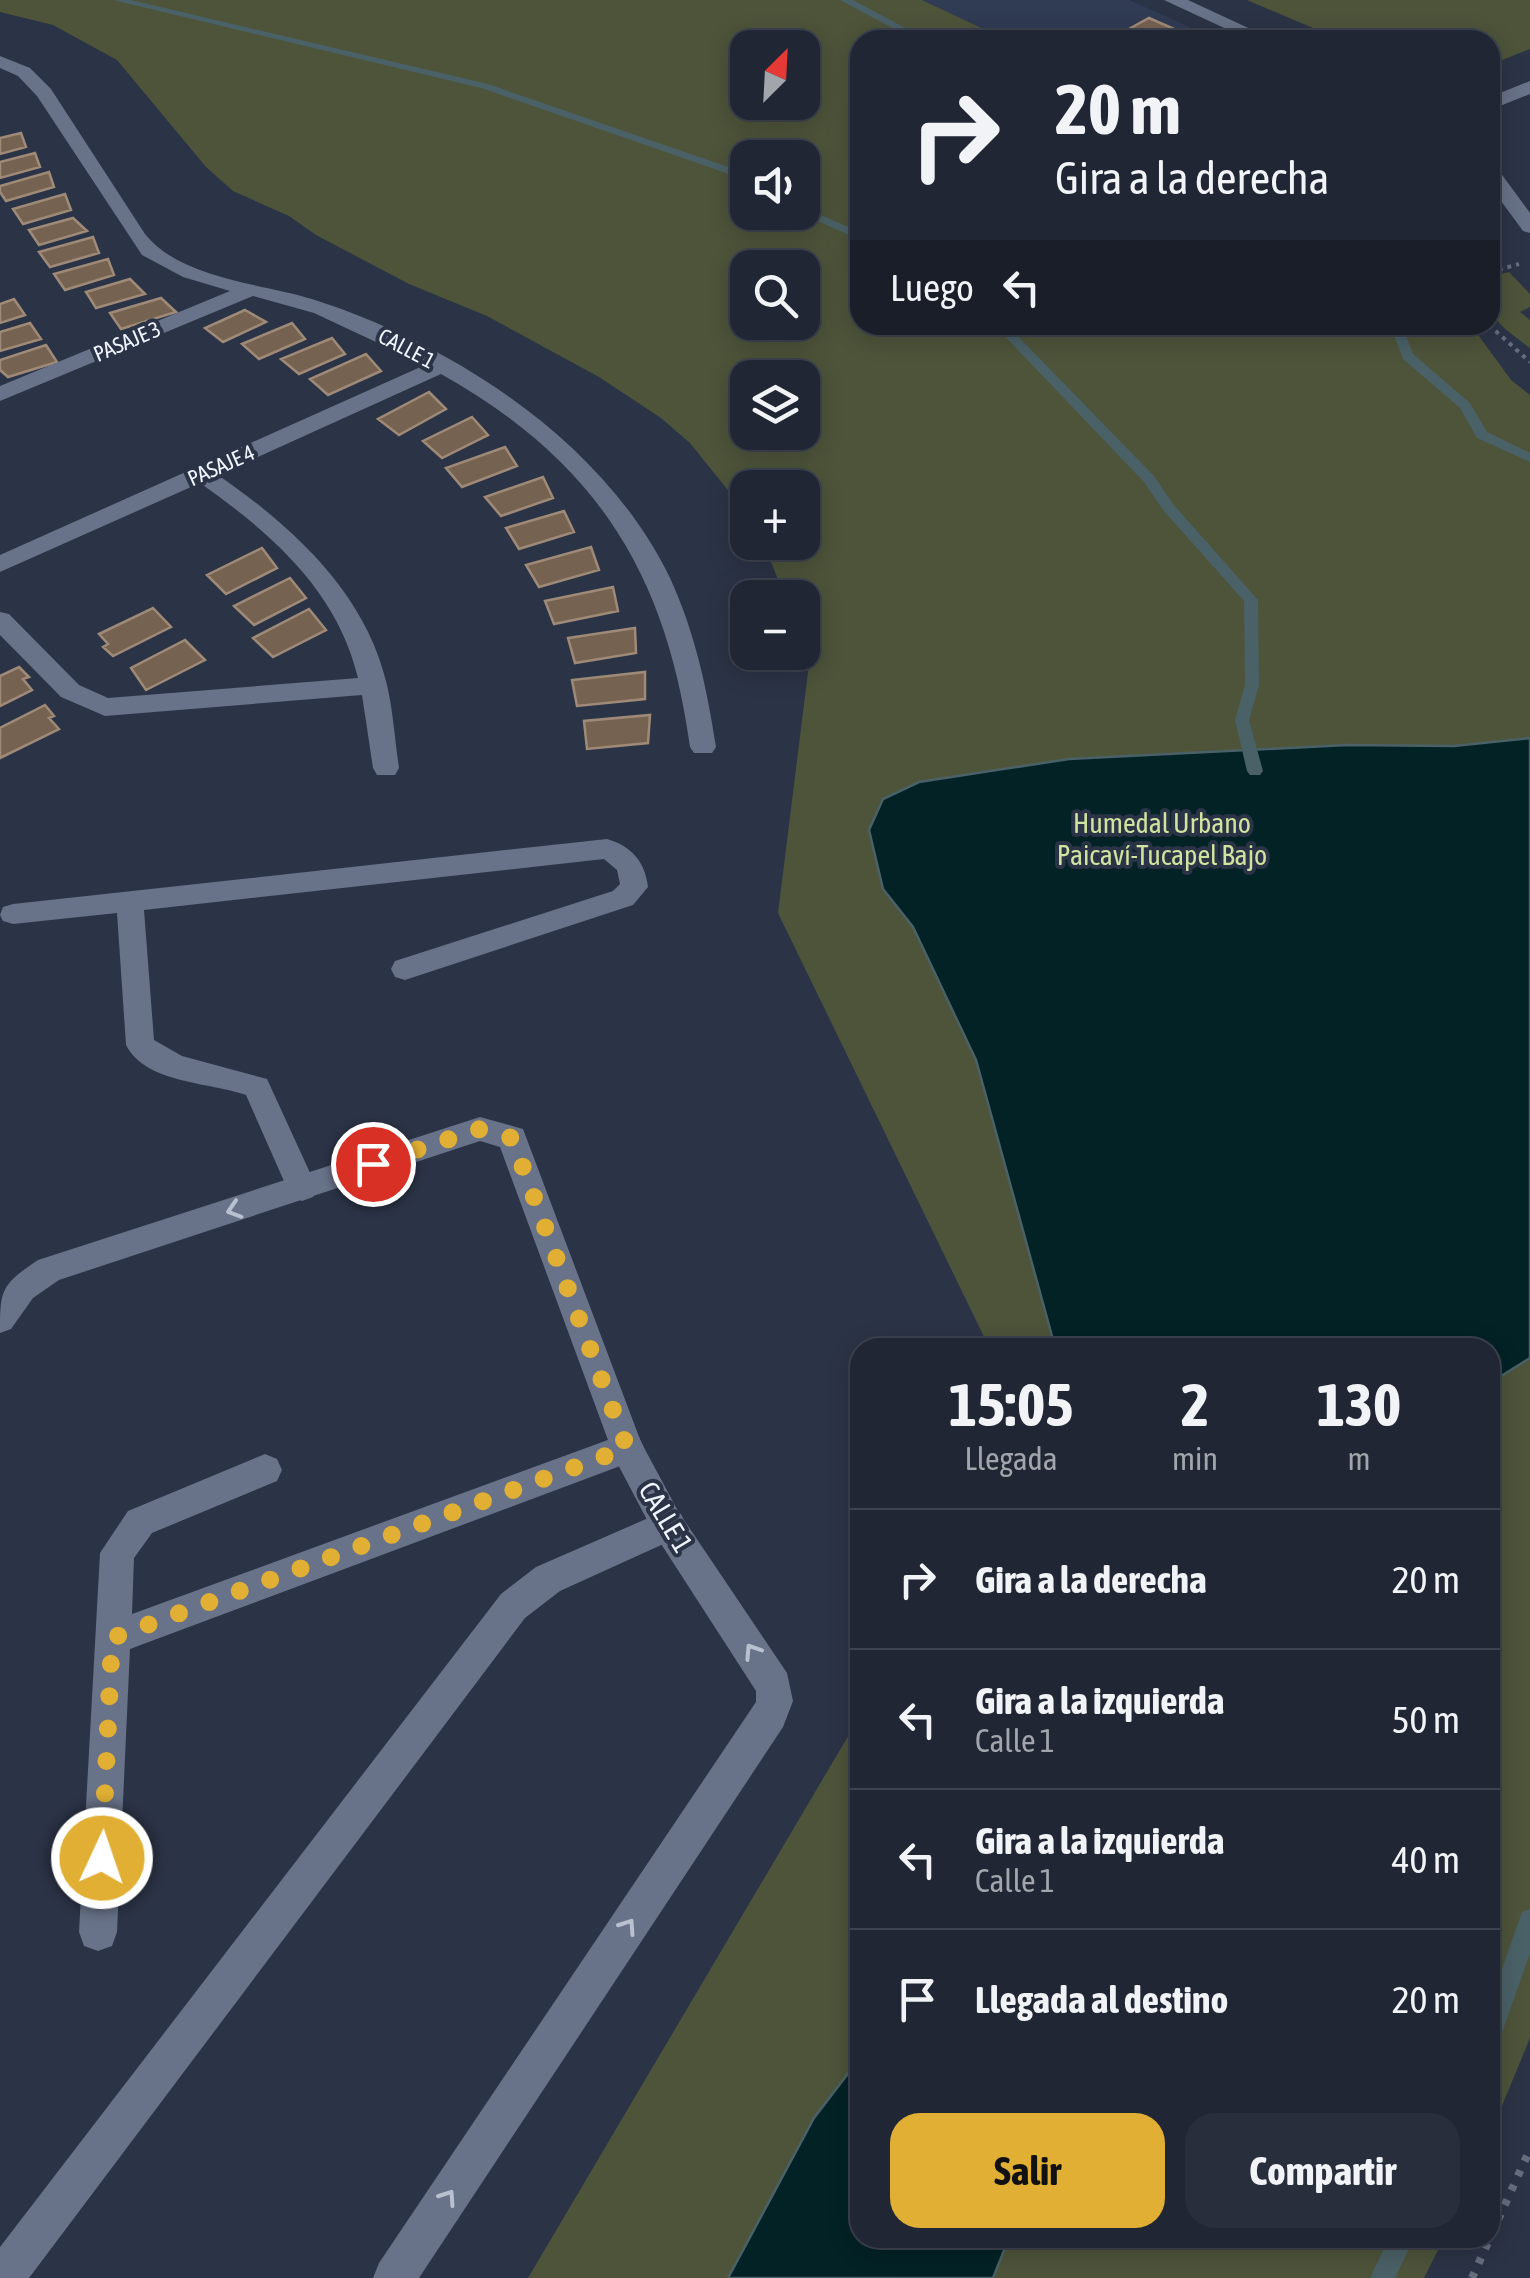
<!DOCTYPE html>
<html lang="es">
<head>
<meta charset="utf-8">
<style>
  :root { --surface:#202634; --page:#282e3c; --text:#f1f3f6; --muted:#a2a5ac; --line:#3d434f; --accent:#e1af34 }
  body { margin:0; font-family:"Asap Condensed",sans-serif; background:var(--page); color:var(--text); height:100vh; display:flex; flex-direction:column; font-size:38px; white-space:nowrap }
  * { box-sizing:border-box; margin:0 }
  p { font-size:32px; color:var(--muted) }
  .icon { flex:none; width:55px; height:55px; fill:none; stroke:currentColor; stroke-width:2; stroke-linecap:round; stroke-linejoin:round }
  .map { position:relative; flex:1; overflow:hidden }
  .panel { position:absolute; left:850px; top:1338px; width:650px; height:910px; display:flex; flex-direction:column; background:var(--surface); border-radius:30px; box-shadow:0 5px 25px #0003,0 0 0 2px var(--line) }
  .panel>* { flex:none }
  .hud { position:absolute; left:850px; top:30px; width:650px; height:305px; border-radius:30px; box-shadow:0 5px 25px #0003,0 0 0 2px var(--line); background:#202634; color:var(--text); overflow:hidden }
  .needle { width:65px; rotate:24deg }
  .buttons { position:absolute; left:730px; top:30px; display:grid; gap:20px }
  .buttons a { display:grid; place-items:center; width:90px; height:90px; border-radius:20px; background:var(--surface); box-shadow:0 5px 25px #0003,0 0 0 2px var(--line); font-size:50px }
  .pin { position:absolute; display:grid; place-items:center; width:85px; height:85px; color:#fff; margin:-42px; border:5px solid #fff; border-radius:50%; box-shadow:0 2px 10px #0007 }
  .me { position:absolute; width:110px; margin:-55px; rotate:3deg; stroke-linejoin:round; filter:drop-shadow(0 0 8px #0008) }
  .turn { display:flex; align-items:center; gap:35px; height:210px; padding:0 40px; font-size:45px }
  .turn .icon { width:130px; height:130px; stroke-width:2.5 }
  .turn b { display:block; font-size:70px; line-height:85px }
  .then { display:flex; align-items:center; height:95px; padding:0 40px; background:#0003; gap:20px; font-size:38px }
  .eta { display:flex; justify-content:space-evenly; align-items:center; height:170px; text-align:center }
  .eta b { font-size:60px; font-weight:700; line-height:70px }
  .cta { display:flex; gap:20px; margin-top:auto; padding:20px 40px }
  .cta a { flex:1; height:115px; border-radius:30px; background:var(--accent); color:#111; font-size:40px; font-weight:700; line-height:115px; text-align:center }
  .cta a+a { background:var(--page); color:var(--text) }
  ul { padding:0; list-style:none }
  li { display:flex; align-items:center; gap:30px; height:140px; padding:0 40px; border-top:2px solid var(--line) }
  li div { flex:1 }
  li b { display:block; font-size:38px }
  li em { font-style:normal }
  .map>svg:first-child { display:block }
  .built { fill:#303b54 }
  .green { fill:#4d543a; fill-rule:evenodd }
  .water { fill:#032226; stroke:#4a6167; stroke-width:2.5 }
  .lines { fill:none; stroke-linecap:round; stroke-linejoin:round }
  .stream { fill:#4a6167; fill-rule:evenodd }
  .building { fill:#766251; stroke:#9f8a78; stroke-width:2.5 }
  .path-far1 { stroke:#666d7d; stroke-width:4; stroke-dasharray:4 5; stroke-linecap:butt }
  .path { stroke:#666d7d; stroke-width:8; stroke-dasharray:6 10; stroke-linecap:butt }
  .service { fill:#687288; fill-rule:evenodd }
  .minor { fill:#687288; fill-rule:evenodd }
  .tertiary { fill:#687288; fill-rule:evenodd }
  .oneway { stroke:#b9c0cf }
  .route { stroke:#e1af34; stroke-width:18; stroke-dasharray:0 32.4 }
  .labels { text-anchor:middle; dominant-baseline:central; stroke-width:8; stroke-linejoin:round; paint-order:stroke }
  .far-street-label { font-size:22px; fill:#eff4fe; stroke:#2b3346 }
  .park-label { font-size:28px; fill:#d1e49f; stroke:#2b3346 }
  .street-label { font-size:28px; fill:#eff4fe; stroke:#2b3346 }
</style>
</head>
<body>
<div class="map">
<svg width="1530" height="2278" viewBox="0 0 1530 2278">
  <rect width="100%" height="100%" fill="#2b3346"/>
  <path class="built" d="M922,0H1129L1219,40H1007Z"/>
  <path class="green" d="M0,0H922L1007,40H860V325H1471L1511,380L1530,395V2038L1490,2135V1348L989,1347L778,913L810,656L803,640L802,598L785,597L769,557L758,543L802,542V488H748L747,529L731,494L690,443L661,418L599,377L487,316L409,284L316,235L289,216L233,191L206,167L117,60L53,25L0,12ZM748,48H802V102H748ZM748,158H802V212H748ZM748,268H802V322H748ZM748,378H802V432H748Z
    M1247,0H1530V49L1490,65V40H1341Z
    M1509,272L1530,294V307L1520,312L1530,320V348C1495,321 1490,323 1490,277Z
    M860,1716V2238H1444L1424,2278H528Z"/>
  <path class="water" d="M1530,738V1358L1490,1383V1348L1055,1347L976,1060L913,927L883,889L869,830L883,799L919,782L1069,759L1347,745L1454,746Z
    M860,2058V2238H1009L993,2278H728L814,2118Z"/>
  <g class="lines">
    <path class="stream" d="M113,0H131L488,84L734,169L748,177V185L726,173L481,88Z
      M840,0H853L928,40H915Z
      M802,207L860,232V240L798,212H802Z
      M994,325H1007L1154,476L1173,504L1258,600L1259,685L1249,720L1263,771L1260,775H1250L1247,771L1235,720L1245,685L1244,601L1163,510L1144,482Z
      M1390,325H1402L1413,354L1470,403L1487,432L1530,453V462L1477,438L1460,408L1403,359Z
      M1530,1909V1953L1498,2044L1490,2048V2003L1522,1912Z
      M1389,2238H1414L1395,2278H1370Z"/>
  </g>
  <path class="building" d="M1149,18L1199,40H1109Z
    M21,133L26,147L0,154V138Z
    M35,153L40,167L0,178V162Z
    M49,172L54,187L6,201L0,192V186Z
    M65,194L71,210L23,224L13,209Z
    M73,218L87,231L39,245L29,230Z
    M93,237L99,253L50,267L39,252Z
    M108,259L114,275L65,290L54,274Z
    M130,279L145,294L96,308L86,292Z
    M161,298L176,312L121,329L110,313Z
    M14,299L25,315L0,323V304Z
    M245,310L266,322L223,342L205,328Z
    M30,323L41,339L0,351V332Z
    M292,323L305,339L259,359L242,344Z
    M332,338L345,354L299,374L281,359Z
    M46,345L57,362L8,377L0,370V360Z
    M366,354L381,371L328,395L310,379Z
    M429,392L446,409L399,435L378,419Z
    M472,417L488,435L442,458L423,441Z
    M505,447L517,466L462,487L446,468Z
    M543,477L553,498L501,516L485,497Z
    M564,511L574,532L519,549L506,528Z
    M591,547L599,570L539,587L526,565Z
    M262,548L277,568L226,594L207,575Z
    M290,578L306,598L254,625L234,606Z
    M613,587L618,611L554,624L545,601Z
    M153,608L171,627L113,656L103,647L108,644L99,634Z
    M309,609L326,630L273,657L253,638Z
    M635,628L636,653L575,663L568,638Z
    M185,640L205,660L146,690L131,668Z
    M19,667L29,677L23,679L32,690L0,706V676Z
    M645,672V699L577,706L572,680Z
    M45,705L54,716L49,718L59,729L0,758V728Z
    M650,715L648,743L587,749L584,721Z"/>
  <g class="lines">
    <path class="path-far1" d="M1490,272L1519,264
      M1489,325L1530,362"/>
    <path class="path" d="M1472,2278L1530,2149"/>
    <path class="service" d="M607,839C631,846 645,861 648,887L633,905L405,980L395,977L391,969L395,961L613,891L620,884L617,870L604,859L144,910L154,1040L182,1056L267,1079L317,1188L313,1197L302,1201L291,1197L246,1095C210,1082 146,1084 126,1045L117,913L13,924L3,921L0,915L3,907L13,904Z
      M627,1433L639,1437L644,1448L639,1459L130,1649L117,1932L112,1946L98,1951L84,1946L79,1932L100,1553L128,1511L265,1454L277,1459L282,1470L277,1481L152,1533L134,1558L132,1614Z
      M669,1509L681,1514L686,1525L681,1536L560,1591L525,1618L29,2278H0V2247L501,1594L536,1567Z"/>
    <path class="minor" d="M0,56L30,68L51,89L145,234C181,279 260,283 312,299C453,344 604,441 670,578C695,632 707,689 716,747L712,753H694L690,747C666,573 596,461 441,374L218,475C293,527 366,593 387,685C393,710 395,741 399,768L395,775H377L373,768L362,695L105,716L61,697L0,635V612L9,614L79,685L108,698L358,678C337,590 271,533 200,483L0,572V555L425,365L314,313L253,296L0,401V386L230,291L183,277L142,255L37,96L18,76L0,68Z
      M1490,166L1497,168L1530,213V233L1523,231L1490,186Z
      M480,1117L523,1129L641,1442L678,1511L787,1673L793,1701L783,1727L419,2278H373L379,2263L756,1702V1691L654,1533L615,1459L500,1147L480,1141L59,1280L33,1298L11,1329L0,1333C0,1289 1,1285 38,1260Z"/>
    <path class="tertiary" d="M1164,0H1188L1274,40H1250Z
      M1530,81V94L1490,110V97Z"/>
  </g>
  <defs><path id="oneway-chevron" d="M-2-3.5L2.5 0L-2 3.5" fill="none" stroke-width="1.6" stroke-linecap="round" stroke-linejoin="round" transform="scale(2.5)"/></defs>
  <g class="oneway">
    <use href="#oneway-chevron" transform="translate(234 1210) rotate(162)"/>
    <use href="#oneway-chevron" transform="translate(752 1651) rotate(-123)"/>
    <use href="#oneway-chevron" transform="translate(628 1926) rotate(-56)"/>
    <use href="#oneway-chevron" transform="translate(448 2197) rotate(-56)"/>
  </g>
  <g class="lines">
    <path class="route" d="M102,1858L112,1638L627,1448L512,1138L480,1129L373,1164"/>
  </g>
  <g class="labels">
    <g class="far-street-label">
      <text transform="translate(127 341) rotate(-23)">PASAJE 3</text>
      <text transform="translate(407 348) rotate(28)">CALLE 1</text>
      <text transform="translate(221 465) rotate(-24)">PASAJE 4</text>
    </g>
    <g class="park-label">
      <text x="1162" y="823">Humedal Urbano<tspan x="1162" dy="32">Paicaví-Tucapel Bajo</tspan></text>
    </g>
    <g class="street-label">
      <text transform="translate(666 1517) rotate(59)">CALLE 1</text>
    </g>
  </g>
</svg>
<div class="buttons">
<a><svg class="needle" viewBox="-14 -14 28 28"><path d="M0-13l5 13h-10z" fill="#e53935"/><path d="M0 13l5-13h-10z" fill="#a2a5ac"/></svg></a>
<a><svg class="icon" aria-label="sound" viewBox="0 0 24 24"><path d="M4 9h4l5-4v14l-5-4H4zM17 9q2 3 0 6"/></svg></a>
<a><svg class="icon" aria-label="search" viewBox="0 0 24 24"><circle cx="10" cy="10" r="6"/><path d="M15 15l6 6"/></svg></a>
<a><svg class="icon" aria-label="layers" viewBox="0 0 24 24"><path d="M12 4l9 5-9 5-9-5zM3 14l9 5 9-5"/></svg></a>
<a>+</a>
<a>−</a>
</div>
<div class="pin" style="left:373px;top:1164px;background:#d93025"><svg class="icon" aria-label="arrive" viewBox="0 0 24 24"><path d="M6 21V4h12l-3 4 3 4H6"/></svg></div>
<svg class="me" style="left:102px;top:1858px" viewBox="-20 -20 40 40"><circle r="17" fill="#e1af34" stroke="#fff" stroke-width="3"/><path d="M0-11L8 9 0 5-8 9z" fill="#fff"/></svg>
<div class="hud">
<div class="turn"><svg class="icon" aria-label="right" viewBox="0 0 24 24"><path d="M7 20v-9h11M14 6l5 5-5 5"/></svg><div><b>20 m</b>Gira a la derecha</div></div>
<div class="then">Luego<svg class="icon" aria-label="left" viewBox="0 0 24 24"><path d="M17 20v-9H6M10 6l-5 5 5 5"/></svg></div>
</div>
<section class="panel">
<div class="eta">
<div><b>15:05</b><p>Llegada</p></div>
<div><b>2</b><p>min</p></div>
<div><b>130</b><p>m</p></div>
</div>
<ul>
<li><svg class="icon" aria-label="right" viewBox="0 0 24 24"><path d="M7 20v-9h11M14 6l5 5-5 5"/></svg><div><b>Gira a la derecha</b></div><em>20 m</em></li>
<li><svg class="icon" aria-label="left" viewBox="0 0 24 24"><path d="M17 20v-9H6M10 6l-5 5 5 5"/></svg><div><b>Gira a la izquierda</b><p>Calle 1</p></div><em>50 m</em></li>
<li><svg class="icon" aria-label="left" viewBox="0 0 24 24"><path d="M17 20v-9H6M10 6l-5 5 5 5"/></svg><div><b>Gira a la izquierda</b><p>Calle 1</p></div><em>40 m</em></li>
<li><svg class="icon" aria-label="arrive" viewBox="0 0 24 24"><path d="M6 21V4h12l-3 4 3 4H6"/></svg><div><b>Llegada al destino</b></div><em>20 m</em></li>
</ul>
<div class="cta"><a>Salir</a><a>Compartir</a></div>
</section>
</div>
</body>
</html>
